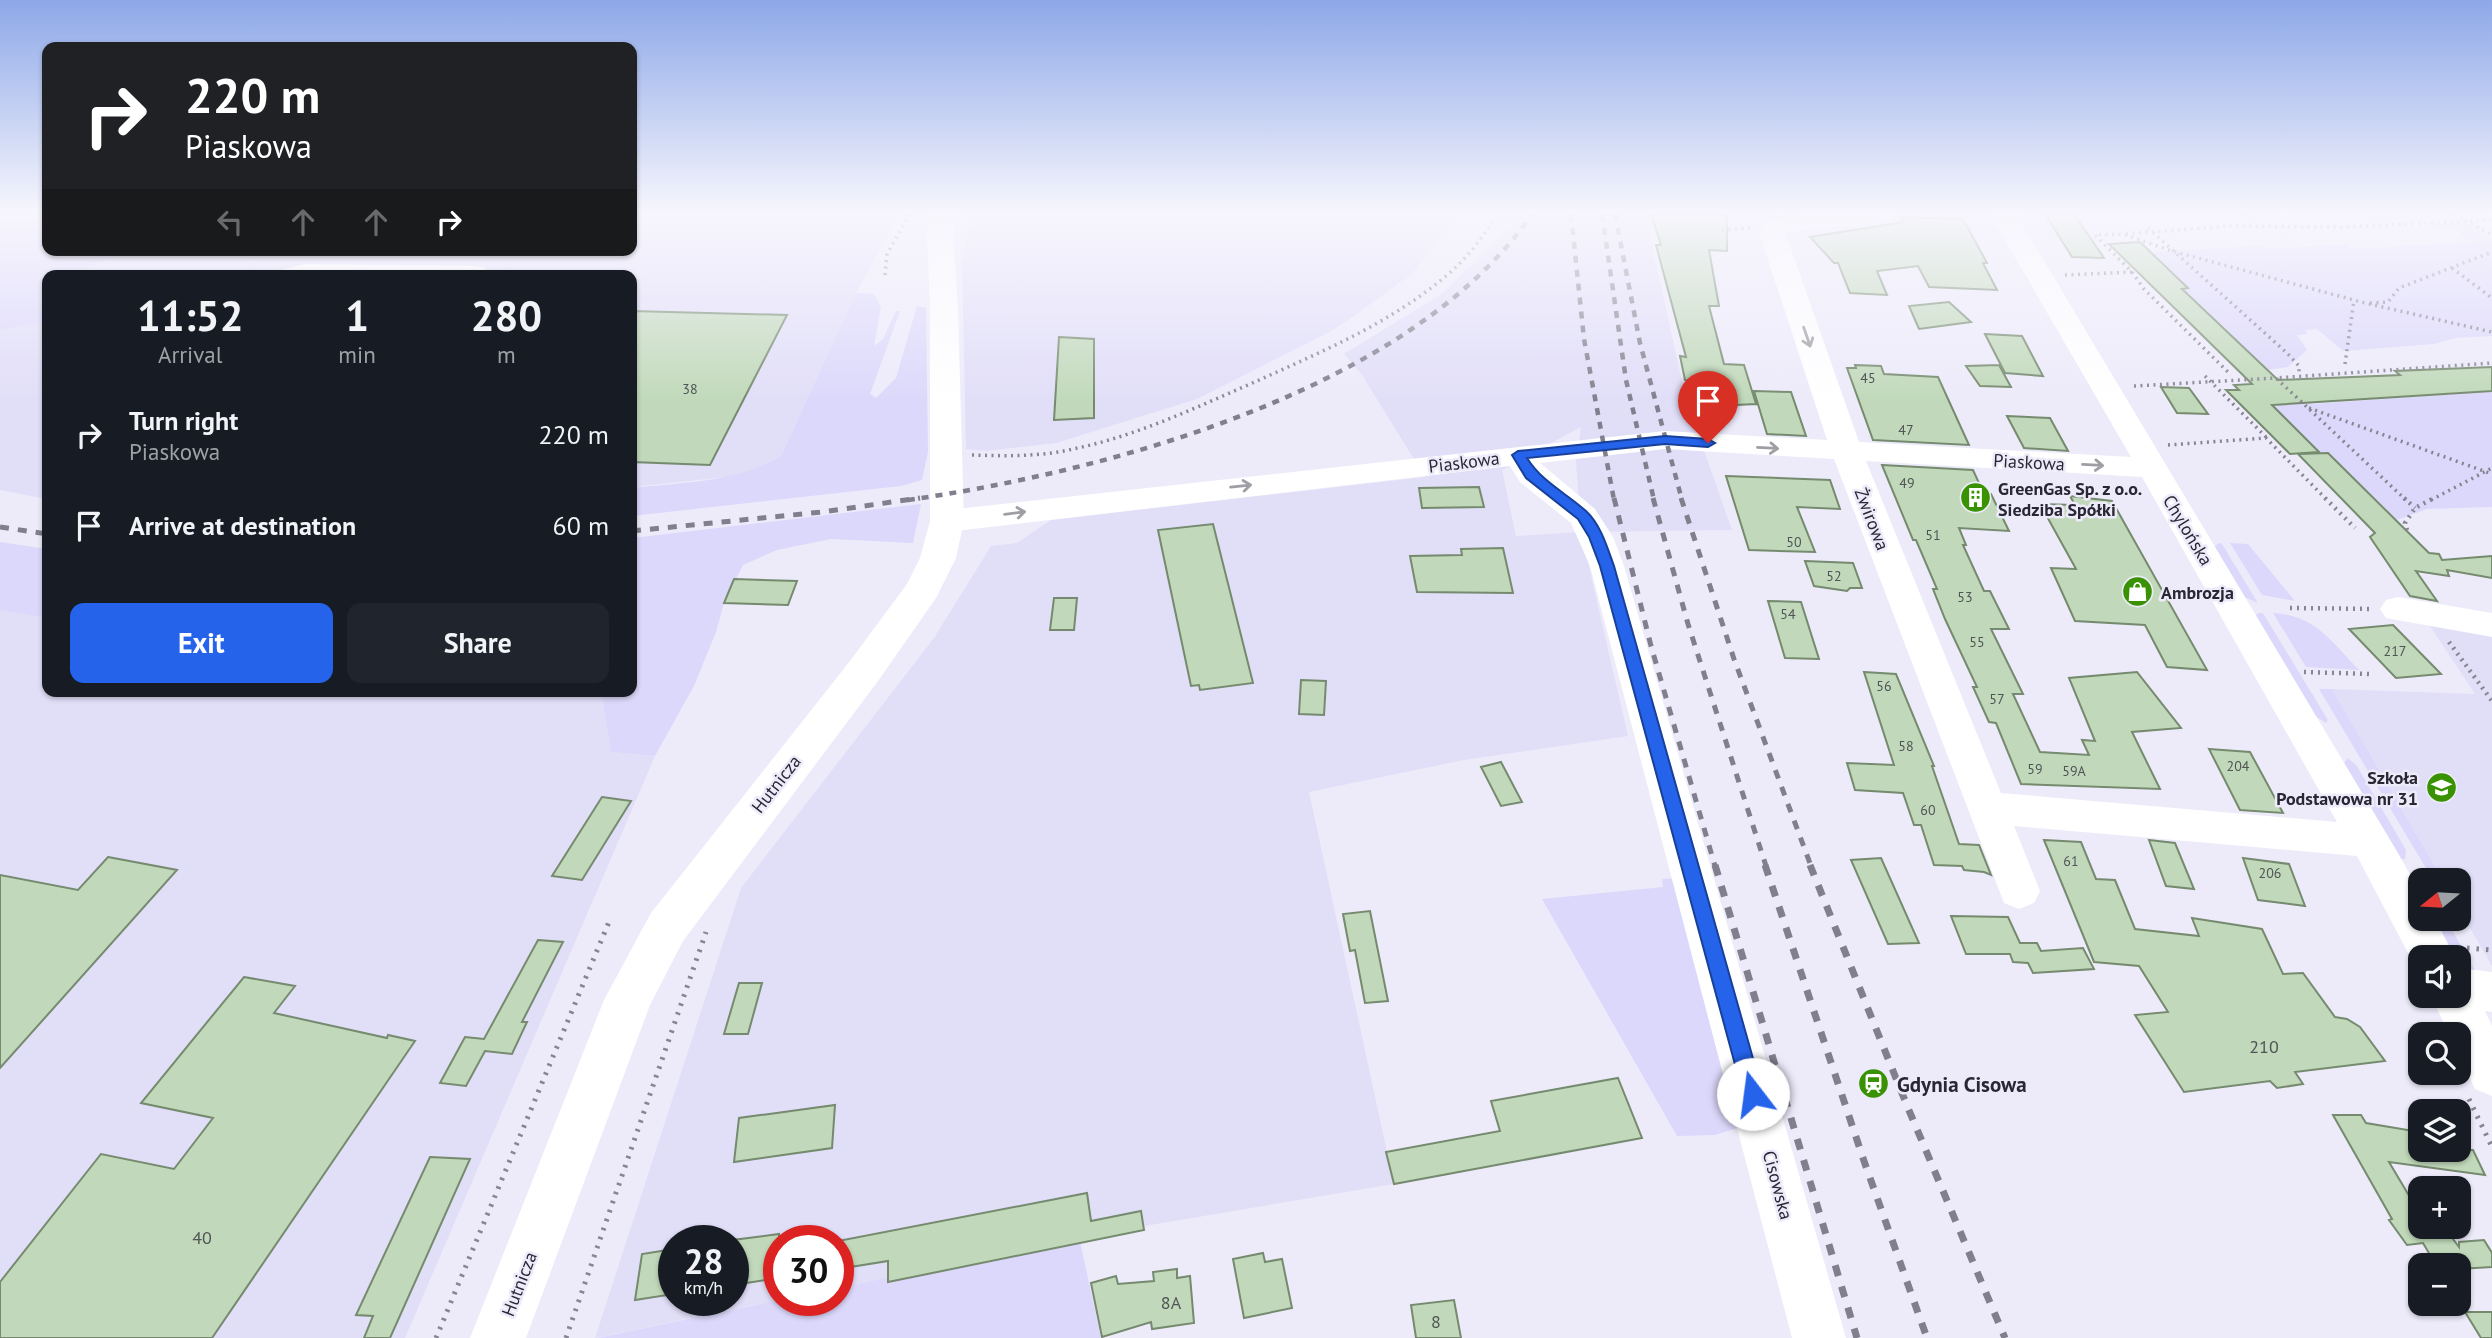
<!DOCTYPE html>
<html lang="en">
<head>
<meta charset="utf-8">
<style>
  :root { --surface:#171b24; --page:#20242c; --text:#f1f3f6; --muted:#9ea1a6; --accent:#2563eb }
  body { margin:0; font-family:"PT Sans",sans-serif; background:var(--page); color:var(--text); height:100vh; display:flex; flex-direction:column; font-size:26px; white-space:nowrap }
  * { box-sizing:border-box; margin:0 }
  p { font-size:23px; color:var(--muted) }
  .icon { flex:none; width:38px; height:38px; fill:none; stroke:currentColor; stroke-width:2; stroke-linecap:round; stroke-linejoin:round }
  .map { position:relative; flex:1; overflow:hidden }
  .details { position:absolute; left:42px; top:270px; width:595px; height:427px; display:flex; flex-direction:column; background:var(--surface); border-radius:14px; box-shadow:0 2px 5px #0004 }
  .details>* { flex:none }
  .hud { position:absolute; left:42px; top:42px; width:595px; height:214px; border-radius:14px; box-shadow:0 2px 5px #0004; background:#202124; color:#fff; overflow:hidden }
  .needle { width:46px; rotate:252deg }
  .buttons { position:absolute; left:2408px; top:868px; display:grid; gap:14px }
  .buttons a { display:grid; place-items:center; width:63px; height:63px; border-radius:14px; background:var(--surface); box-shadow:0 2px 5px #0004; font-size:35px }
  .speed { position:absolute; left:658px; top:1225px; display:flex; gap:14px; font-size:35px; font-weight:700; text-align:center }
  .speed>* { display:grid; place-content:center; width:91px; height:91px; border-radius:50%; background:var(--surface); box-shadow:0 2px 5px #0004; line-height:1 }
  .speed small { font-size:18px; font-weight:400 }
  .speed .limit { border:10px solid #d22; background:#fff; color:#111 }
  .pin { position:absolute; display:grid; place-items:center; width:60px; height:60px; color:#fff; margin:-72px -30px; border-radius:50% 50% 50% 0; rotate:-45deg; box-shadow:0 0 7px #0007 }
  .pin .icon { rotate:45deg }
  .me { position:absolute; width:77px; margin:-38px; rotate:345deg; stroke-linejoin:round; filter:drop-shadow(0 0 5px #0008) }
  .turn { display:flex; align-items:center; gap:24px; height:147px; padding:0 28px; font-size:32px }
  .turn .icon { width:91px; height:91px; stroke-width:2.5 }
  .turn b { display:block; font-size:49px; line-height:60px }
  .lanes { display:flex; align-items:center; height:66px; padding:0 28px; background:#0003; justify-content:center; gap:35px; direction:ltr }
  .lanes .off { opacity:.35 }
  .eta { display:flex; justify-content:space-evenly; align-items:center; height:119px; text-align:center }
  .eta b { font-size:42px; font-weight:700; line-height:49px }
  .primary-button { display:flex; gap:14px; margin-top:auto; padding:14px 28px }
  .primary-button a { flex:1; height:80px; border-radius:14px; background:var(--accent); color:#fff; font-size:28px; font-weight:700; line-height:80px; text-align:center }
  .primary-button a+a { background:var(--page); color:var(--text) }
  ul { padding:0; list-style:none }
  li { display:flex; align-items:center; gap:21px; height:91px; padding:0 28px }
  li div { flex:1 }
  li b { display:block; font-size:26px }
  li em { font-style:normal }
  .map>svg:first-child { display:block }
  .built { fill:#e1def8; fill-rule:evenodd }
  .green { fill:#dcd8fb }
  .building { fill:#c1d9ba; stroke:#758a6e; stroke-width:2 }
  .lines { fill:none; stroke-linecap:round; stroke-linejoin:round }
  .path-far2 { stroke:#878593; stroke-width:3.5; stroke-dasharray:2 4.5; stroke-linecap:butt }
  .path-far1 { stroke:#878593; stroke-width:4.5; stroke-dasharray:2 5; stroke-linecap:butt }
  .path { stroke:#878593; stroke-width:5; stroke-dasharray:2.5 7; stroke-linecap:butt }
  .minor { fill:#fff; fill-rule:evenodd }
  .major { fill:#fff; fill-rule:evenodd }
  .rail-far2 { stroke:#817f8d; stroke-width:4.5; stroke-dasharray:7 7; stroke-linecap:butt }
  .rail-far1 { stroke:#817f8d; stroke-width:5; stroke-dasharray:9 9; stroke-linecap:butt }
  .rail { stroke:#817f8d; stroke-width:7; stroke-dasharray:11 11; stroke-linecap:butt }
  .oneway { stroke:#9f9ea4 }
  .route { fill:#2563eb; stroke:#184099; stroke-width:2 }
  .labels { text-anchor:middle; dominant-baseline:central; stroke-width:5; stroke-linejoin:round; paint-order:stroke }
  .number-label { font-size:14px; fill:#4f5456 }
  .street-label { font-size:18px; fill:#292734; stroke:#edebfa }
  .poi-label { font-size:18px; font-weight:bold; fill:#292734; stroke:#edebfa; text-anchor:start }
  .near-number-label { font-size:18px; fill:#4f5456 }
  .near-poi-label { font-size:21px; font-weight:bold; fill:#292734; stroke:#edebfa; text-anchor:start }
</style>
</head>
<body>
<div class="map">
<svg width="2492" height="1338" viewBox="0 0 2492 1338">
  <rect width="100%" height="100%" fill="#edebfa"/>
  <path class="built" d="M632,214H899L856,293L781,456L762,467L736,476L632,487V275H74L78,271L129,250H632Z
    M976,214H1456L1413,273L1354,316L1333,330L1197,399L1056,443L986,451L966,449L962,261L968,232Z
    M1509,214H1645L1686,399L1732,530L1581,532L1628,736L1464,760L1309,792L1394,1184L1079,1237L838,1288V1241H779V1300L595,1338L741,888L934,638L991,546L1017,543L1051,520L1425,477L1362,375L1344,354L1440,295L1515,222L1505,223ZM1581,427L1576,461L1581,532L1516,536L1502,470ZM674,1241H733V1300H674Z
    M47,322V499L0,490V330Z
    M2414,602L2492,616V966L2459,909V880H2443L2332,689L2475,694Z
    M0,610L47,618V691H601L611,752L655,756L405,1338H0Z"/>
  <path class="green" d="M0,214H47V250H129L78,271L74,275H47V322L0,330Z
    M2466,223L2492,238V336L2455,338L2434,344L2343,351L2317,329L2305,330L2308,334L2297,335L2307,350L2288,367L2268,370L2184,290L2189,288L2152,252L2262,246L2267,249L2347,245L2352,249L2472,243L2452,227L2436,228L2430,224Z
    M856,293L874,294L881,307L874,346L883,339L896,311H900L870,394L876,398L896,378L917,306L926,308L928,452L922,480L901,486L632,516V488C683,482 736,483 781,456Z
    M2288,380L2313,404L2492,391V507L2427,509L2397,520L2328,452L2320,453L2249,382Z
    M921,504L913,543L831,539L777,550L743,565L724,603L716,632L694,686L655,756L611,752L601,691H632V538Z
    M0,542L47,549V618L0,610Z
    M2219,543L2222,544L2258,603L2244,597L2214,547Z
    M2230,543L2248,544L2295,601L2262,595Z
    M2258,613H2263L2328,720L2326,723L2315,716L2256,616Z
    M2273,613C2315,615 2332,642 2359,670L2306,667Z
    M2319,689H2332L2443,880H2433Z
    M2348,758L2357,766L2406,850L2405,859H2400L2342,766Z
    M1679,878L1737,1128L1715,1135L1677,1136L1542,899L1663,887L1662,879Z
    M2431,919H2446L2480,980L2459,964V957H2453Z
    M1079,1237L1101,1338H597L779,1300H838V1288Z"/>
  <path class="building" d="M1651,214H1727V251L1709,250L1719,306H1709L1724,364L1744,365L1756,404L1736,405L1733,399H1724L1715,381L1685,380L1680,356L1686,357L1656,245H1661Z
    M2045,214H2074L2104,258L2072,257Z
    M1901,217L1963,219L1987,263H1983L1997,290L1929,287L1918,266L1877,271L1887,295L1850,293L1838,263H1834L1810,237L1904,222Z
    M2140,242L2188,288L2182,289L2278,380L2400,375L2395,371L2492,367V391L2272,405L2319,452L2290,454L2226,390H2239L2234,385L2252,384L2109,244Z
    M1949,302L1971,322L1919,329L1909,306Z
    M632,311L787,315L710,465L632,462Z
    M1985,334L2022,336L2043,376L2005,373Z
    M1059,337L1094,339V418L1054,420Z
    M1855,365L1881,366L1884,374L1938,377L1969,445L1873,440L1847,368H1856Z
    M1999,365L2011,387L1980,386L1966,366Z
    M2161,387L2189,388L2208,414L2177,413Z
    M1754,391L1791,392L1806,436L1767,434Z
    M2007,416L2050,418L2068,451L2024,448Z
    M2328,453L2429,553L2439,554L2442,560L2492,556V578L2447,570L2449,576L2416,571L2437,601L2410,596L2370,537L2375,533L2298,454Z
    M1882,465L1973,470L1984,494H1991L2009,531L1959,528L1966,545H1963L1984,591H1990L2009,629H1991L2023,694H2013L2040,752L2089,755L2082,740L2095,741L2069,678L2137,672L2181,728L2132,732L2160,789L2021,784L1996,723L1989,722L1973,687H1977L1945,619L1933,589H1937L1916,540H1913Z
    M1726,476L1830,480L1840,509L1797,507L1815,552L1749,550Z
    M1479,487L1484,507L1422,508L1419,488Z
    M2070,496L2112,501L2207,670L2167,667L2145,625L2075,621L2051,568L2076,569L2040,504L2075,505Z
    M1213,524L1253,683L1200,690L1199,685L1191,686L1158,530Z
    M1503,548L1513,593L1417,592L1410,556L1462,555L1461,549Z
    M1805,561L1853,563L1862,588H1850L1847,591L1814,586Z
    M734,579L797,581L788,605L724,603Z
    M1054,598H1077L1074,630H1050Z
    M1768,601L1801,602L1819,659L1785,658Z
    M2393,625L2441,674L2396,678L2349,629Z
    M1864,672L1896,674L1934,766H1932L1959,844L1979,845L1991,875L1984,872L1964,870L1962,866L1934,865L1921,825H1914L1903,793L1855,790L1847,763L1894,765Z
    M1301,680L1326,681L1324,715L1299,714Z
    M2209,749L2250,752L2283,813L2240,810Z
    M1501,762L1522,802L1501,806L1481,767Z
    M602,797L631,801L582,880L552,876Z
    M2044,840L2081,842L2096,879L2115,880L2135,929L2199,936L2192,918L2262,929L2283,974L2303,973L2335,1017L2347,1019L2360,1027L2385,1061L2295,1072L2303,1084L2277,1088L2270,1081L2184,1092L2135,1015L2168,1012L2139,966L2094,962Z
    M2149,840L2175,843L2194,889L2166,886Z
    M108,857L177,870L0,1068V875L78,890Z
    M1881,858L1919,943L1888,944L1851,860Z
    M2243,858L2289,864L2305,906L2258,900Z
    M1370,911L1388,1001L1365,1003L1355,950L1350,951L1343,914Z
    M1951,916L2008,917L2020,943H2037L2041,951L2083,948L2094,969L2033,973L2028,963L2013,962L2010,954H1966Z
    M538,940L563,942L522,1022H527L512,1054L485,1051L466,1086L440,1083L465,1037L484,1039Z
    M244,977L295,986L274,1013L387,1038L388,1035L415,1041L212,1338H0V1282L101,1154L174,1169L213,1118L141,1103Z
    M739,983H762L748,1034H724Z
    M1618,1078L1642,1138L1394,1184L1386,1152L1500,1131L1491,1101Z
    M835,1105L832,1148L734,1162L739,1118Z
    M2333,1115H2361L2366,1123L2420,1132V1150H2473L2485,1175L2389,1162L2420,1214V1227L2429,1229L2444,1227L2459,1247V1242L2484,1240L2492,1253V1267L2459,1269V1258L2433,1260L2423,1243L2407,1245L2389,1220L2392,1219Z
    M430,1157L470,1159L390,1338H364L373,1316L356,1315Z
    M1087,1193L1091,1221L1141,1211L1144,1230L888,1282V1261L838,1269V1241Z
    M779,1234V1278L733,1285V1240Z
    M674,1249V1294L635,1300L642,1254Z
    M1263,1253L1265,1262L1282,1259L1292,1308L1244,1318L1233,1259Z
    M1177,1269V1278L1190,1276L1194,1323L1152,1329L1151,1322L1102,1337L1091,1283L1116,1276L1118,1284L1154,1281L1153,1272Z
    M1454,1300L1461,1338H1416L1411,1305Z
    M2465,1312H2492V1338H2481Z"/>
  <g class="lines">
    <path class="path-far2" d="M2246,214L2252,218
      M2454,214L2492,235
      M2148,228L2287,353L2299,366V373
      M1722,230L1750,228
      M2126,234L2227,226L2343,227L2492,220
      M2452,268L2492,298
      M2132,272L2144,289L2231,375
      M885,275L887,254L910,214
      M2065,275L2132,272L2095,235L2123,234L2172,251L2365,303L2492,332
      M2370,303L2388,302L2399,288L2492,252
      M2345,364L2354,300
      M2205,376L2266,437
      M2134,386L2276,378
      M2309,408L2492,474
      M2168,445L2266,438L2327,500
      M972,455C1006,456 1039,457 1073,449C1137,436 1197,407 1257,381C1323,351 1391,323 1447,275C1468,258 1483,236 1498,214
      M2406,500L2276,378L2492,363
      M2431,500L2492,468"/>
    <path class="path-far1" d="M2325,498L2355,528
      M2404,498L2415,508
      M2407,530L2405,523L2415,508L2434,498
      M2290,608L2373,609
      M2449,642L2492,701
      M2304,672L2371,674"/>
    <path class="path" d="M2467,948L2492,950
      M2469,1099L2492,1147
      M436,1338L611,917
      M566,1338L706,932"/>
    <path class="minor" d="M1806,214H1894L1890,219L1881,222L1785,232L1859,442L2131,457L1990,214H2016L2398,853L2420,893V919H2435L2455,957H2420V971L2417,970L2357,856L2014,826L2040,891L2034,903L2019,909L2004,903L1834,459L1665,449L1540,463L1595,509L1613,537L1624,566L1846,1338H1792L1590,566L1571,523L1520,482L1510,466L947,532L935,529L931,521L935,513L947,510L1665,431L1827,440L1759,232L1765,222ZM1866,461L2142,477L2337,822L2001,793Z
      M305,264L476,266L485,268L489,274L280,275L284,269Z
      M2398,597L2492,613V637L2386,618L2380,609L2386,600Z
      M2459,968L2492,972V1012L2485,1011L2492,1026V1096L2475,1089L2459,1054V1034H2449L2431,996H2459Z"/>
    <path class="major" d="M932,214H958L953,233L958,310L964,521L956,558L936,598L878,681L683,941L650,1005L526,1338H470L604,1000L651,913L850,661L907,584L920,558L930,521V310L927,233Z"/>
    <path class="rail-far2" d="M1571,214L1584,339L1614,500
      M1602,214L1626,380L1654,500
      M1615,214L1640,343L1682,500
      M908,500C1110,471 1411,390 1532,214"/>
    <path class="rail-far1" d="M1614,498L1651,646L1715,866
      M1653,498L1688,624L1766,866
      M1681,498L1734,659L1811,866
      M0,527L47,534
      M632,531L822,512L920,498"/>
    <path class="rail" d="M1715,865L1857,1338
      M1765,865L1864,1161L1927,1338
      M1810,865L1908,1108L2005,1338"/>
  </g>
  <defs><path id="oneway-shaft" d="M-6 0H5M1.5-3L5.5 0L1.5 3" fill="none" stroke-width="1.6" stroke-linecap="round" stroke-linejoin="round" transform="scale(1.75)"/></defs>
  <g class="oneway">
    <use href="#oneway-shaft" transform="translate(1807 337) rotate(71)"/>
    <use href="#oneway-shaft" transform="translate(1768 448) rotate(3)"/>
    <use href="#oneway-shaft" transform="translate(2093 465) rotate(3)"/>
    <use href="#oneway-shaft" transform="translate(1241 486) rotate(-6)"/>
    <use href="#oneway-shaft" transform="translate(1015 513) rotate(-7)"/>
  </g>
  <linearGradient id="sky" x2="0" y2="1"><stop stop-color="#8da8e8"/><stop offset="0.53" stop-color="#f7f6fd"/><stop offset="1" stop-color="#f7f6fd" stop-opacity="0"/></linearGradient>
  <rect width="2492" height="401" fill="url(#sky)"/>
  <path class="route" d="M1665,436L1708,439L1715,443L1708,447L1665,444L1527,458C1542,482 1566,493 1586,511C1601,525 1607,547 1614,566L1763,1094L1760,1101L1753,1104L1746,1101L1743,1094L1600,566L1589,537L1578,519L1526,478L1512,455L1518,451Z"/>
  <defs>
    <symbol id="building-disc" viewBox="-11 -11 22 22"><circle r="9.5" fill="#389202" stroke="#edebfa"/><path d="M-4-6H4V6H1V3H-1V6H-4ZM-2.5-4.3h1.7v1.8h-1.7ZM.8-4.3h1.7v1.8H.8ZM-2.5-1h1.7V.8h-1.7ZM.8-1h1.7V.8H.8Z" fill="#fff"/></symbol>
    <symbol id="shop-disc" viewBox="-11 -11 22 22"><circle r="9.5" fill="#389202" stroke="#edebfa"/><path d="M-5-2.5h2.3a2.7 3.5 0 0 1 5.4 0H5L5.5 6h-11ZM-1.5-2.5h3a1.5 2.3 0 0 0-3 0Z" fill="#fff"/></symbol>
    <symbol id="school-disc" viewBox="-11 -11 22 22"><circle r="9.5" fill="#389202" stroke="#edebfa"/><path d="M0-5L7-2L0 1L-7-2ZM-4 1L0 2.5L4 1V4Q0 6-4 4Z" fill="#fff"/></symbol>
    <symbol id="station-disc" viewBox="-11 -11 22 22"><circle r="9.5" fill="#389202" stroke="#edebfa"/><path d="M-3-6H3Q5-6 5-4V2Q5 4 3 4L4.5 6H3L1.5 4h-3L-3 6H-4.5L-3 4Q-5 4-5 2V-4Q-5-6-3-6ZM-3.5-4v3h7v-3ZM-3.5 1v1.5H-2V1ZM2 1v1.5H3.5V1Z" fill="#fff"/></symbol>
  </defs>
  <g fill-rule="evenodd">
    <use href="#building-disc" x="1958" y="480" width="35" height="35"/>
    <use href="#shop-disc" x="2120" y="574" width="35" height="35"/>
    <use href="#school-disc" x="2424" y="770" width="35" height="35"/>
    <use href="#station-disc" x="1856" y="1066" width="35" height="35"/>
  </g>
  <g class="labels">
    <g class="number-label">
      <text x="1868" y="378">45</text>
      <text x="690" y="389">38</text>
      <text x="1906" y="430">47</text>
      <text x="1907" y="483">49</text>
      <text x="1933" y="535">51</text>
      <text x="1794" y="542">50</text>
      <text x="1834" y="576">52</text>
      <text x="1965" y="597">53</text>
      <text x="1788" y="614">54</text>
      <text x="1977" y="642">55</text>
      <text x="2395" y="651">217</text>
      <text x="1884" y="686">56</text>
      <text x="1997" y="699">57</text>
      <text x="1906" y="746">58</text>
      <text x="2238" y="766">204</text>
      <text x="2035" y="769">59</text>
      <text x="2074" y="771">59A</text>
      <text x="1928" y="810">60</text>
      <text x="2071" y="861">61</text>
      <text x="2270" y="873">206</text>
    </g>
    <g class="street-label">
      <text transform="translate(1464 462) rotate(-7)">Piaskowa</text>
      <text transform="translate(2029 462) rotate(3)">Piaskowa</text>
      <text transform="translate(1872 519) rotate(69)">Żwirowa</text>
      <text transform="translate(2188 530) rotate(59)">Chylońska</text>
      <text transform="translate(776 784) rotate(-52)">Hutnicza</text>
      <text transform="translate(1778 1185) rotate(75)">Cisowska</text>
      <text transform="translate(519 1284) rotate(-69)">Hutnicza</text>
    </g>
    <g class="poi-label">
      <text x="1998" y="488">GreenGas Sp. z o.o.<tspan x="1998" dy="21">Siedziba Spółki</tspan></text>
      <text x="2161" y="592">Ambrozja</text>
      <text x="2418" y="777" text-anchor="end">Szkoła<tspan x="2418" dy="21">Podstawowa nr 31</tspan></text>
    </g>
    <g class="near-number-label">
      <text x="2264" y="1046">210</text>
      <text x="202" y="1237">40</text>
      <text x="1171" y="1302">8A</text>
      <text x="1436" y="1321">8</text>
    </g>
    <g class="near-poi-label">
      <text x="1897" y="1084">Gdynia Cisowa</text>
    </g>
  </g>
</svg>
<div class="buttons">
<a><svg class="needle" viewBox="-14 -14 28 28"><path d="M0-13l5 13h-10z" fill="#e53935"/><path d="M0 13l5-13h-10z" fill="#9ea1a6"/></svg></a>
<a><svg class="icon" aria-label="sound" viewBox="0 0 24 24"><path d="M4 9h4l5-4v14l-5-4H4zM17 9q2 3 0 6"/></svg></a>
<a><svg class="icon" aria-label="search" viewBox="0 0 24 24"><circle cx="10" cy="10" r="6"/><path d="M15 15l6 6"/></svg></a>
<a><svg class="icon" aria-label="layers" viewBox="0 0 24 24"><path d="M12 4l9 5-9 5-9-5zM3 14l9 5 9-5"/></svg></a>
<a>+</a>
<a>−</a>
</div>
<div class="speed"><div>28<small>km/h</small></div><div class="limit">30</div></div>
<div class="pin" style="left:1708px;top:443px;background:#d93025"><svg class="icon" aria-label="arrive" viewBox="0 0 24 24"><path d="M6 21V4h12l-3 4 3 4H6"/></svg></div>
<svg class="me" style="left:1753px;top:1094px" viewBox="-20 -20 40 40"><circle r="19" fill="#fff"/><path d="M0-13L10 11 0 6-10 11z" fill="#2563eb"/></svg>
<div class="hud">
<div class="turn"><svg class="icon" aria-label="right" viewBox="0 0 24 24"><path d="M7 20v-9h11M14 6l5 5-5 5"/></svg><div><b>220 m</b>Piaskowa</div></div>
<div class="lanes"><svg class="icon off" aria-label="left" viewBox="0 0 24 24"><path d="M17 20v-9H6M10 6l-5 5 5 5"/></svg><svg class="icon off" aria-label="ahead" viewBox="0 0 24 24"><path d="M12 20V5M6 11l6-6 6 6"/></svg><svg class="icon off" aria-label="ahead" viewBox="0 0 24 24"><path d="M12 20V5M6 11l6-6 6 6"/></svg><svg class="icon" aria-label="right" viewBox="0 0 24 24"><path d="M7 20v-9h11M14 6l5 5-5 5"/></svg></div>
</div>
<section class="details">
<div class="eta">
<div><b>11:52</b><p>Arrival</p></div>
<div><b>1</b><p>min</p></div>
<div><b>280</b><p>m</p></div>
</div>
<ul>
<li><svg class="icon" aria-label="right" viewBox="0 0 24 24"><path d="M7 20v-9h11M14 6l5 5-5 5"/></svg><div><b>Turn right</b><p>Piaskowa</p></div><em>220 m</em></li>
<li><svg class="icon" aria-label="arrive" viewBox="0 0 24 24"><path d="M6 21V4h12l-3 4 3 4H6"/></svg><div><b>Arrive at destination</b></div><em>60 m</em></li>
</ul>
<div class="primary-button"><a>Exit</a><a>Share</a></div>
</section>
</div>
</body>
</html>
